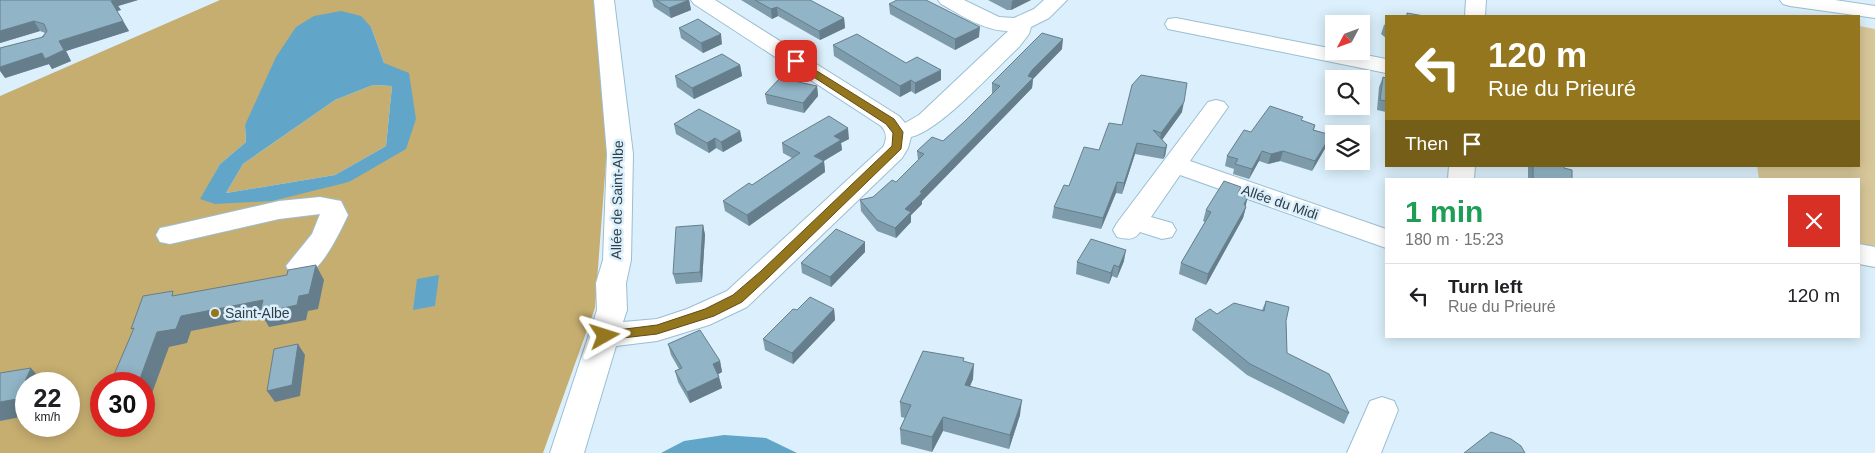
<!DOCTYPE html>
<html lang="en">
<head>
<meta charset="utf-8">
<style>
  :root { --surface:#fff; --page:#f6f6f6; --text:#202124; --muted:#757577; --line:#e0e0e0 }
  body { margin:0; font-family:Arial,sans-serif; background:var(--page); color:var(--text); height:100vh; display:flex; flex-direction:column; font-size:19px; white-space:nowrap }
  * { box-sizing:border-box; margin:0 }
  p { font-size:16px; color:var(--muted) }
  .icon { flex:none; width:28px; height:28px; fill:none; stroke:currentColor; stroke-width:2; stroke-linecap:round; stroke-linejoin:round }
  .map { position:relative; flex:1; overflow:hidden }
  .sheet { position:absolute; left:1385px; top:178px; width:475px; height:160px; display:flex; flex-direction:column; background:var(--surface); border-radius:0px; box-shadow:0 2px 12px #0003 }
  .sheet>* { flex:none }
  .guide { position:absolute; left:1385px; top:15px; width:475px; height:152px; border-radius:0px; box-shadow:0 2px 12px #0003; background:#93761d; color:#fff; overflow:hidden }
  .needle { width:32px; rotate:229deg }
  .buttons { position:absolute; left:1325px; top:15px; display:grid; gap:10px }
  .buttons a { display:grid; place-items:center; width:45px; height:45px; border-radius:0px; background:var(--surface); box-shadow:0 2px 12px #0003; font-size:25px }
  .speed { position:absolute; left:15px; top:372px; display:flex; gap:10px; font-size:25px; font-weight:700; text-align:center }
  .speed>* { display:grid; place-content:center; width:65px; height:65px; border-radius:50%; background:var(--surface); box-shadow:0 2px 12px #0003; line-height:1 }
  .speed small { font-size:12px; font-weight:400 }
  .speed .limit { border:8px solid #d22; background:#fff; color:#111 }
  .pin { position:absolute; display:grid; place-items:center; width:42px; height:42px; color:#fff; margin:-21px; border-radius:10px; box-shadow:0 2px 8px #0006 }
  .me { position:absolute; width:55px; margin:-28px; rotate:84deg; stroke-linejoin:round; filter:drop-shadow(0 0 4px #0008) }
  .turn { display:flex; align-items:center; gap:18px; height:105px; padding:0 20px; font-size:22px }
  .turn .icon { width:65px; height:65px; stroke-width:2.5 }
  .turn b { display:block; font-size:35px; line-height:42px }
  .then { display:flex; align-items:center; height:48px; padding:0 20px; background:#0003; gap:10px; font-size:19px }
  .round { display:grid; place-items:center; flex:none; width:52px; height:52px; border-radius:0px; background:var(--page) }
  .head { display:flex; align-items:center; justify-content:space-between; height:85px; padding:0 20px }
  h1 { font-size:30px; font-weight:800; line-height:38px; color:#1e9e55 }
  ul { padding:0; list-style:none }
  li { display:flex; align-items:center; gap:15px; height:65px; padding:0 20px; border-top:1px solid var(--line) }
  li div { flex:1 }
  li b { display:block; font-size:19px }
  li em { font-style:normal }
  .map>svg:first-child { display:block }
  .green { fill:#d8c799 }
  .forest { fill:#c6ae70; fill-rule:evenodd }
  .water { fill:#61a6c8; fill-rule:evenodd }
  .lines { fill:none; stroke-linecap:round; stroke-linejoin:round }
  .minor-casing { stroke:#9bbed1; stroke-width:2 }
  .minor { fill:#fff; fill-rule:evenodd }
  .wall { fill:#7d9baa }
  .shaded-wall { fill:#667e8b }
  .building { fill:#91b4c6; stroke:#667e8b }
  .route { fill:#93761d; stroke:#604d13 }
  .poi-dot { fill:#93761d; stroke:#dbf0fc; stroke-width:2 }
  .labels { text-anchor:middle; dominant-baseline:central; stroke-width:5; stroke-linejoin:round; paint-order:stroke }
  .street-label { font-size:14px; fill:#2f3e46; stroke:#dbf0fc }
  .poi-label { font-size:14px; fill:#2f3e46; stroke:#dbf0fc; text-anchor:start }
</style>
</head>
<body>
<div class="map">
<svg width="1875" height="453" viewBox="0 0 1875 453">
  <rect width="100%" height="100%" fill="#dbf0fc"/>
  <path class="green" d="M1859,26L1875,29V268L1859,265V179H1759L1757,166H1859Z"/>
  <path class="forest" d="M220,0H594L607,148L595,308L543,453H0V96ZM371,27L384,63L416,119L349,182L201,199L220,164L246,142L245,125ZM26,384H69V426H26ZM101,384H144V426H101Z
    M373,85L392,86L386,146L335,175L226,193L243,164L335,100Z"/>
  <path class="water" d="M341,11L361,16L371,27L384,63L409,73L416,119L406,149L349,182L272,201L215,204L200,199L220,164L246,142L245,125L276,57L296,27L314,16ZM373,85L392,86L386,146L335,175L226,193L243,164L335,100Z
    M439,275L435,306L413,310L417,279Z
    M724,435L766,438L797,453H661L684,441Z"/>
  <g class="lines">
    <defs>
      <path id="minor" d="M594,0H614L633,154L631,260L626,283L627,310L623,322L657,319L687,309L727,291L883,147C887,140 887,132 881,126L694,4L691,0H715L899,116L905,123L919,115L1008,31C984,31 961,15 941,4L938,0H964L999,17L1014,18L1034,9L1044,0H1067L1049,18L1031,27L1029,34L1019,47C994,70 941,130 911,137L908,148L902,158L747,307L709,325L657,341L616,346L584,453H550L597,310L596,283L603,260L607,154Z
        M1466,0H1486L1485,16H1465Z
        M1780,0H1835L1875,6V18L1790,6L1783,4Z
        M1176,18L1334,49V51H1346L1386,59V73L1168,29L1165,24L1168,19Z
        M1216,100L1224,102L1228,107L1190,161L1386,229V248L1180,175L1151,217L1172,223L1176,230L1172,237L1162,239L1140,232C1134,241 1126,239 1117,237L1113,230L1117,223L1208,102Z
        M1449,166H1475L1474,179H1448Z
        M320,197L341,201L348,215C341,230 324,266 309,273C302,277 297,275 290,273L286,266L312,234L320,214L279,219L170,244L160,242L156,235L160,228L170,226L279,201Z
        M1859,244L1875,247V267L1859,264Z
        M1382,397L1394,401L1398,410L1381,453H1347L1370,401Z"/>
    </defs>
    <use href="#minor" class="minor-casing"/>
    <use href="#minor" class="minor"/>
  </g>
  <path class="wall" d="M0,0H138L118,6L121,10L117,11L129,31L66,51L71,61L52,69L49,64L5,78L45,33L40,31L0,43Z
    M652,0H689L691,10L671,18L654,7Z
    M741,0H810L844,18L845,28L820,40L778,16L772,19Z
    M988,0H1031L1011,10H1007Z
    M889,4L979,37L955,50L890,14Z
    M1386,24V38L1381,34L1384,25Z
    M679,28L722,44L703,53L681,38Z
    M833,45L906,63L941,80L915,94L911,91L900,97L834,56Z
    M1062,49L1033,79L1032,88L922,201V204L911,215V222L896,238L877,231L861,211L860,200L873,197L896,182L918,160L917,151L943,141L964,122L992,94V83Z
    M740,65L742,76L694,99L677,87L675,76Z
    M1383,77L1386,78V112L1377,110L1379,87Z
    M817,86L818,96L804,113L767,104L765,94Z
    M1182,112L1162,140L1167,145L1165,156L1163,159L1135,154L1122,194L1116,193L1101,229L1052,218L1054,207L1069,186L1122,125Z
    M1302,121L1315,125L1314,130L1331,135L1327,145L1312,171L1280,161L1268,164L1259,161L1249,179L1233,174L1234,169L1225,166L1227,156L1251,132Z
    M674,124L740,131L742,141L723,152L716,148L709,153L676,134Z
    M849,139L841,143L842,150L824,161L825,172L749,226L725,211L723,201L752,185L792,158L783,153L782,143Z
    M1528,166H1564V168L1572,179H1528Z
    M1240,194L1246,206L1243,218L1206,285L1179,274L1181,263L1205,222L1203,221L1206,210Z
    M703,225L705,235L702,282L676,284L673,274Z
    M865,252L831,287L802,273L801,263Z
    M1124,261L1117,278L1112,276L1109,284L1076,274L1077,262Z
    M1266,301L1286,321L1287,353L1349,413L1344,424L1247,375L1192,330L1195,319L1217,314L1262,310Z
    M834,309L835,320L793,364L765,350L763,339L797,310Z
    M668,344L720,361L722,372L718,374L722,388L690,403L678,382L675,371L679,369L671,355Z
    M964,362L973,379L970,386L1020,415L1009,449L943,431L932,452L901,444L900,429L905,418L901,417L900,402Z"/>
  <path class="shaded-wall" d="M114,0H138L118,6L121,10L117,11L111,1Z
    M689,0L691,10L671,18L669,8Z
    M1014,0H1031L1011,10L1012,1Z
    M777,7L778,16L772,19L771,9Z
    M844,18L845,28L820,40L819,31Z
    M34,21L40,31L0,43V31Z
    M123,21L129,31L66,51L71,61L52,69L49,64L5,78L0,71V67L42,53L59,41Z
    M980,27L979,37L955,50V39Z
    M721,34L722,44L703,53L701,43Z
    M1063,39L1062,49L1033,79L1032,88L922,201V204L911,215V222L896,238L895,228L905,209L920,192L1028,76L1032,70Z
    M740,65L742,76L694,99L692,88Z
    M941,70V80L915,94V83Z
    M911,80V91L900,97V86Z
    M817,86L818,96L804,113L803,103Z
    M1184,102L1182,112L1159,144L1161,133Z
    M848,128L849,139L841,143L842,150L815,166L814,156L834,136Z
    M740,131L742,141L723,152L721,142Z
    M1331,135L1327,145L1312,171L1315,161Z
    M715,138L716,148L709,153L707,143Z
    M1137,143L1135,154L1122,194L1124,183Z
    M1167,145L1165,156L1163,159L1165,148Z
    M1262,151L1259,161L1249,179L1252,169Z
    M1283,151L1280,161L1268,164L1271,154Z
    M824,161L825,172L749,226L747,215Z
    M1117,182L1116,193L1101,229L1103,218Z
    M1248,197L1245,208L1244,204Z
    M1246,207L1243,218L1206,285L1208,274Z
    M703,225L705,235L702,282L700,272Z
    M865,242V252L831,287L830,277Z
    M1126,250L1124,261L1117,278L1119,267Z
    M316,265L324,280L318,309L308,311L306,320L269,327L263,317L191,331L187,343L169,347L148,404L144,405V384H138L157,332L181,316L263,300L299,296Z
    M1114,265L1112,276L1109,284L1111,273Z
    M834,309L835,320L793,364L792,353Z
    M298,344L305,355L300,396L275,402L267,391Z
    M720,361L722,372L715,376L713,364Z
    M974,364L973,379L964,400L965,385Z
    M31,368L45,384H26V416L0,421V402Z
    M719,377L722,388L690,403L687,392Z
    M1022,400L1020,415L1009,449L1010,435Z
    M943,417V431L932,452V437Z"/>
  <path class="building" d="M0,0H115L111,1L123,21L59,41L64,50L45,59L42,53L0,67V48L43,37L47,31L44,24L34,21L0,31Z
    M656,0H689L669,8Z
    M755,0H810L844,18L819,31L777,7L771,9Z
    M897,0H926L980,27L955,39L889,4Z
    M1407,13L1424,16H1407Z
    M698,19L721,34L701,43L679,28Z
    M1042,33L1063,39L1032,70L1028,76L1033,78L920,192L922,193L905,209L911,212L895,228L877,220L860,200L873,197L892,180L896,182L924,154L917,151L932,137L943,141L964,122L1000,86L992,83Z
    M857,34L906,63L917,57L941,70L915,83L911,80L900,86L833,45Z
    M722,54L740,65L692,88L675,76Z
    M1141,75L1187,83L1184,102L1161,133L1153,130L1167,145L1165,148L1137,143L1124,183L1117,182L1103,218L1054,207L1064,185L1069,186L1084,147L1099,150L1109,123L1122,125L1132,85Z
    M1383,77L1386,78V101L1380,100Z
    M780,78L817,86L803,103L765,94Z
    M1270,106L1303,117L1301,120L1315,125L1313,130L1331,135L1315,161L1283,151L1271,154L1262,151L1252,169L1235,164L1238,159L1227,156L1244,130L1251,132Z
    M699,109L740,131L721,142L715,138L707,143L674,124Z
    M829,116L848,128L834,136L841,140L814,156L824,161L747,215L723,201L749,183L752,185L800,153L782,143Z
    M1533,166H1564V168L1572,170V179H1533Z
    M1224,181L1241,187L1238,193L1248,197L1244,204L1246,207L1208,274L1181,263L1211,212L1206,210Z
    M703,225L700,272L673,274L676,227Z
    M836,229L865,242L830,277L801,263Z
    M1091,239L1126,250L1119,267L1114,265L1111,273L1077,262Z
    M316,265L309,294L299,296L297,305L260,313L263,300L181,316L176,329L157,332L138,384H110L134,328L131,329L143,296L173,291L172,296L287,275L288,270Z
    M810,297L834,309L792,353L763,339L793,309L797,310Z
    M1266,301L1289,307L1286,321L1287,353L1329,374L1349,413L1250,364L1195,319L1210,309L1217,314L1234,303L1264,311Z
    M700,330L720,361L713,364L719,377L687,392L675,371L682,368L668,344Z
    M298,344L292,385L267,391L274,349Z
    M923,351L964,358L963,361L974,364L965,385L1022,400L1010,435L943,417L932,437L900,429L911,405L900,402Z
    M31,368L17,399L0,402V373Z
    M1491,432L1511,439L1521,446L1525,453H1464Z"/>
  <path class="route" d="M796,58L894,119L903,132L901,149L769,277L742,302L714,316L657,334L605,340L601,339L599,336L601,332L657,325L705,309L733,295L761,271L892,146L893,133L886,124L792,63L791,61Z"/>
  <circle class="poi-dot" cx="215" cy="313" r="5"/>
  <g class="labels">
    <g class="street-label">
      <text transform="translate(617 200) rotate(-89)">Allée de Saint-Albe</text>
      <text transform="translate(1280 202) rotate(19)">Allée du Midi</text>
    </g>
    <g class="poi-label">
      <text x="225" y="313">Saint-Albe</text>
    </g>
  </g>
</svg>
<div class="buttons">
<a><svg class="needle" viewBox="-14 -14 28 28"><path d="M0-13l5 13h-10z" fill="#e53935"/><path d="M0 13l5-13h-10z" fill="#757577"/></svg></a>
<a><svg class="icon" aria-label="search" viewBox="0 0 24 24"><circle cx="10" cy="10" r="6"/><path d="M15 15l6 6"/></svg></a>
<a><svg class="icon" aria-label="layers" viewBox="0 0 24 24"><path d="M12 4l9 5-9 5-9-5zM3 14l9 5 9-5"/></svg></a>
</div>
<div class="speed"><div>22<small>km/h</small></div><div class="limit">30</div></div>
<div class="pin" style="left:796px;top:61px;background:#d93025"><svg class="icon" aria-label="arrive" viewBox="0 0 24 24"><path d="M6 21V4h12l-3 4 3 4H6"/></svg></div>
<svg class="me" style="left:605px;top:336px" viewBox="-20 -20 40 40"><path d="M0-17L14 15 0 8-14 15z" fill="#93761d" stroke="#fff" stroke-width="4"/></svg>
<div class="guide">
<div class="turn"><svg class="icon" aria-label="left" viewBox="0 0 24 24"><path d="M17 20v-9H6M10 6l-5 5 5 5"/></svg><div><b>120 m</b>Rue du Prieuré</div></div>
<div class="then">Then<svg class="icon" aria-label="arrive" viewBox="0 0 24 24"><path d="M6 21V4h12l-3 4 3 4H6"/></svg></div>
</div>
<section class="sheet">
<div class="head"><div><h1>1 min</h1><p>180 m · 15:23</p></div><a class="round" style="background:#d93025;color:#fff"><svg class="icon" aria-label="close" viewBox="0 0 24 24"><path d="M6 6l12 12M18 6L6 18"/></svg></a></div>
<ul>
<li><svg class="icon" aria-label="left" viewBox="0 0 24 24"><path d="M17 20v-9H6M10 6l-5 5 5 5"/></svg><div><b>Turn left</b><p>Rue du Prieuré</p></div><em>120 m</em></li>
</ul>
</section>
</div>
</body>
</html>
